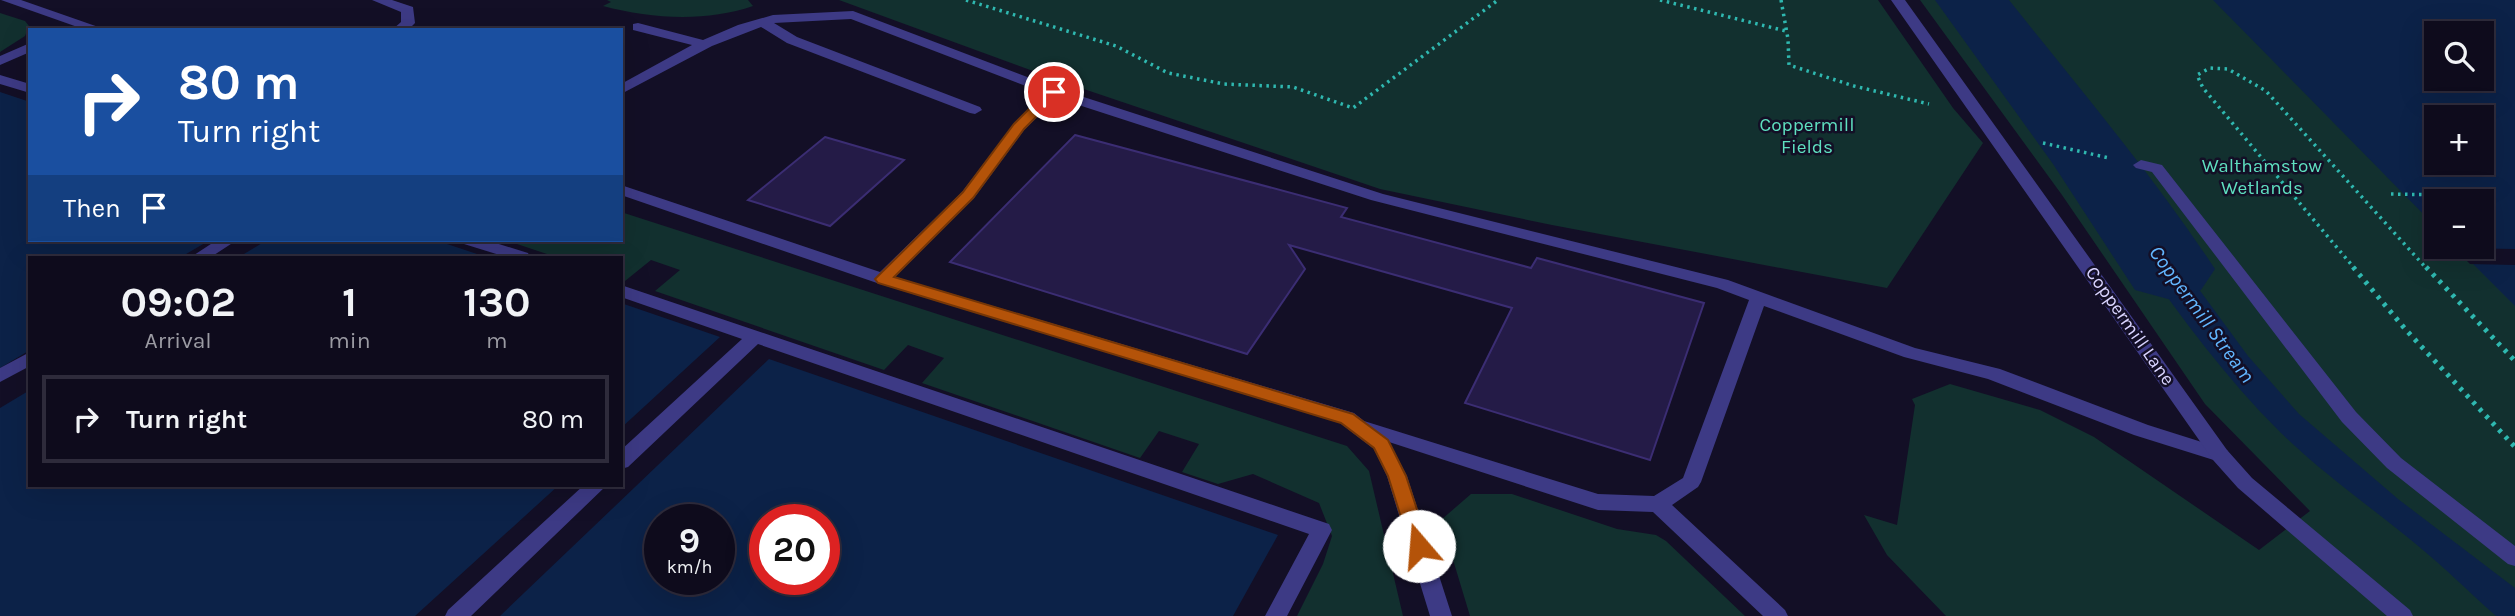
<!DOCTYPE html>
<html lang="en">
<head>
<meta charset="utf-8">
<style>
  :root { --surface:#0e0b1c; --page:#171425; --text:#f1f3f6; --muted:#9b9ba3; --line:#2e2b3b }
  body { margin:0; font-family:Karla,sans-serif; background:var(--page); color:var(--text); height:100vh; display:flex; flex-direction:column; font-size:26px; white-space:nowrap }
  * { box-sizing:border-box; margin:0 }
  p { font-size:23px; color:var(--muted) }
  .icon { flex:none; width:38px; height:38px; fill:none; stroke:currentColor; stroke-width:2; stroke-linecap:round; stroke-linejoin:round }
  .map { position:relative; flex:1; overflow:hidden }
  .panel { position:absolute; left:28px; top:256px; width:595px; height:231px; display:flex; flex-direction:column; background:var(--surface); border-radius:0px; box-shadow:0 7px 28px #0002,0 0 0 2px var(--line) }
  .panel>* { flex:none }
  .hud { position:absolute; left:28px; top:28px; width:595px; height:214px; border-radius:0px; box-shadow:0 7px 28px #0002,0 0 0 2px var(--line); background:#1a4fa0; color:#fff; overflow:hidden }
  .tools { position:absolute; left:2424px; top:21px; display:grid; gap:14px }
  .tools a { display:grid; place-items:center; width:70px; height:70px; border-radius:0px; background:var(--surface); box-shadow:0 7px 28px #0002,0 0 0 2px var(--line); font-size:35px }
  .speed { position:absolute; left:644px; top:504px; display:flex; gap:14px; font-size:35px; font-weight:700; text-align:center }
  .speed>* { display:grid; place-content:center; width:91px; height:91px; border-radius:50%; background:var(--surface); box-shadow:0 7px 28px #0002,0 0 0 2px var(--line); line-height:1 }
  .speed small { font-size:18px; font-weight:400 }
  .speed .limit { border:10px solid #d22; background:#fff; color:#111 }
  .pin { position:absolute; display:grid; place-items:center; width:60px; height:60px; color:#fff; margin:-30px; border:4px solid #fff; border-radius:50%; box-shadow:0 2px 7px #0007 }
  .me { position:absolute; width:77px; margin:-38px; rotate:342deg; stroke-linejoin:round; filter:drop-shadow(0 0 5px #0008) }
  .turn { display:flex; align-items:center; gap:24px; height:147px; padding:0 35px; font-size:32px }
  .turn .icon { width:91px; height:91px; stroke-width:2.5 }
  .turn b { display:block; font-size:49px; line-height:60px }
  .then { display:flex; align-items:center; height:66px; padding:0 35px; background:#0003; gap:14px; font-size:26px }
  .eta { display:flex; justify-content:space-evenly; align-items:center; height:119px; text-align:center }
  .eta b { font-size:42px; font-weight:700; line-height:49px }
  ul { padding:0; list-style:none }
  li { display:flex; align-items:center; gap:21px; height:88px; margin:0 14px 10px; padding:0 21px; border:4px solid var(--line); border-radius:0px }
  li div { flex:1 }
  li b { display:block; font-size:26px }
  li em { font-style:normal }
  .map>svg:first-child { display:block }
  .green { fill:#12302f; fill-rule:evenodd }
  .water { fill:#0c2248; fill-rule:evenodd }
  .pier { fill:#130f26 }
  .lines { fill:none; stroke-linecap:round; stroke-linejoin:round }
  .river { fill:#0c2248; fill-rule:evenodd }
  .building { fill:#241b47; stroke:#3b2d73; stroke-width:2 }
  .path-far1 { stroke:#2fb8b0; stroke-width:3.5; stroke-dasharray:2.5 4.5; stroke-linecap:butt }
  .path { stroke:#2fb8b0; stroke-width:5; stroke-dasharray:3.5 6; stroke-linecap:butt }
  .service { fill:#3d3a85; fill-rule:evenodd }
  .minor { fill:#3d3a85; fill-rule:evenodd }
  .route { fill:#b45309; stroke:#753606; stroke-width:2 }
  .labels { text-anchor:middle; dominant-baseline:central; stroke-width:5; stroke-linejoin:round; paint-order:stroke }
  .park-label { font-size:19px; fill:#5fe0c0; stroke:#130f26 }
  .street-label { font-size:19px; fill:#d9d4ff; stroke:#130f26 }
  .water-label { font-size:21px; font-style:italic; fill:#62b6ff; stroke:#130f26 }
</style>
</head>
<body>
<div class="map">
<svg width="2515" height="616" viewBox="0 0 2515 616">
  <rect width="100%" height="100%" fill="#130f26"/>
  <path class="green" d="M607,0H748L753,6C706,22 652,19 603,6L611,2Z
    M839,0H1878L1953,108L1983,143L1887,288L1552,225L1380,189L1063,82Z
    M1920,0H2515V616H1946L1887,555L1864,515L1897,525L1915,405L1912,399L1950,384L2040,410L2094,437L2259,550L2310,511L2205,404L2062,195ZM2436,33H2482V79H2436ZM2436,117H2482V163H2436ZM2436,201H2482V247H2436Z
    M0,13L25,21L29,26L25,36L0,52Z
    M621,212L1347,446L1369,471L1403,616H1297L1323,564L1332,536L1319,503L1253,474L1218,484L1182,472L1199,444L1159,431L1140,458L922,383L944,358L908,345L884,370L655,291L680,270L651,260L625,281L621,280V257H556L505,240H621Z
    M1471,494H1512L1617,529L1656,535L1666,541L1745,616H1470L1441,520Z"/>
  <path class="water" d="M1952,0H1986L2100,151L2062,142L2044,112Z
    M2213,0H2515V306L2456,247H2482V201H2436V227ZM2436,33H2482V79H2436ZM2436,117H2482V163H2436Z
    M0,92L30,102V240H210L181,257H30V350L0,368Z
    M2067,155L2110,164L2137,205L2248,356L2299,414L2398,499L2515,588V616H2496C2469,592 2444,567 2417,545C2371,507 2323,474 2281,433C2198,351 2135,249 2067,155Z
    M267,240H435L486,257H239Z
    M621,303L720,337L621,428Z
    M769,359L1278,535L1233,616H500ZM660,520H719V579H660ZM765,520H824V579H765Z
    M30,390V485H559L415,616H0V408Z"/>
  <path class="pier" d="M2454,248L2515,249V265L2470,264Z"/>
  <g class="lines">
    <path class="river" d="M1935,0H2009C2079,88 2153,175 2215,269L2201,290L2168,299L2135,290L2053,164Z"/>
  </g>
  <path class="building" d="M1075,135L1347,208L1341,217L1531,268L1537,258L1704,303L1650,460L1465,403L1512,308L1289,245L1305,269L1247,354L950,262Z
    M825,137L904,160L830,226L748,200Z"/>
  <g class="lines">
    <path class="path-far1" d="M966,0L1116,46L1168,73L1224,84L1293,87L1353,108L1498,0
      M1660,0L1786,31
      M1781,0L1788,39L1789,65L1854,86L1929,104
      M2043,143L2109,158
      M2391,194L2491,196
      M2355,269L2203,88L2197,75L2210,68L2228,69L2266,91L2427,269"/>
    <path class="path" d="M2353,267L2406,330L2515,447
      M2426,267L2515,361"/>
    <path class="service" d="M1,0H21L107,30H86Z
      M372,0H392L413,7L415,23L408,30H392L401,22V12Z
      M853,11L1059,89L1383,194L1728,280L1915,348L2000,369L2148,425L2227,450L2230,455L2227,460L2220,462L2134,435L1988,379L1904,357L1764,306L1701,482L1698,487L1672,505L1785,610L1788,616H1763L1653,512L1598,510L1389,442L1407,476L1452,616H1430L1387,476L1374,449L1340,423L877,283L621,195V185L880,272L962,192L1014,124L1044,93L851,19L774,23L797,37L980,107L982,110L975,114L970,113L787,43L761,27L712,46L621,94V84L692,45L633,30V24L638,23L703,40L738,25L773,15ZM1057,98L1371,200L1717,288L1749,300L1683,478L1654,496L1598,494L1364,421L1354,413L895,277L974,198L1024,130Z
      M30,43V52L0,65V56Z
      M0,75L30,84V93L0,84Z
      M2141,160L2162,165L2356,412L2401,458L2515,546V566L2508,564L2387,468L2342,422L2152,172L2136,168L2133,165Z
      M217,240H237L211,257H191Z
      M462,240H486L528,253L530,257H506L464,244Z
      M621,285L1329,524L1332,530L1287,616H1265L1309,534L758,344L628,467L621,469V450L742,339L621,297Z
      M30,352V366L0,382V368Z
      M584,485H607L471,616H445L448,610Z"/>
    <path class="minor" d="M1891,0H1905L2227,450L2252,478L2410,610L2413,616H2387L2238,488L2213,460Z"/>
  </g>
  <path class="route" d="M1054,88L1061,92L1024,129L973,198L894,277L1353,414L1388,440L1406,476L1429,546L1426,551L1419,554L1412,551L1410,546L1388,476L1374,448L1341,423L878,283L875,279L878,276L963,192L1014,124L1049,89Z"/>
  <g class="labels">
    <g class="park-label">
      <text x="1807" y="125">Coppermill<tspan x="1807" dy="22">Fields</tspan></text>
      <text x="2262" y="166">Walthamstow<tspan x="2262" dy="22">Wetlands</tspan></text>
    </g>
    <g class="street-label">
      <text transform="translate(2130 326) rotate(55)">Coppermill Lane</text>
    </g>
    <g class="water-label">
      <text transform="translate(2202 314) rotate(54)">Coppermill Stream</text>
    </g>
  </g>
</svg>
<div class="tools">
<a><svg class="icon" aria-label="search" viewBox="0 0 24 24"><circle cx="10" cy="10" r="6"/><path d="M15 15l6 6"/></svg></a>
<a>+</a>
<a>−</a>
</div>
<div class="speed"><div>9<small>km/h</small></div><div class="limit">20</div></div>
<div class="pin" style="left:1054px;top:92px;background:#d93025"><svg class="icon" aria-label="arrive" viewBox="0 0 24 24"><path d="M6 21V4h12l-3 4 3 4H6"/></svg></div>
<svg class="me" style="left:1419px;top:546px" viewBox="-20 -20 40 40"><circle r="19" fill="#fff"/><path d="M0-13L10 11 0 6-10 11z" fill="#b45309"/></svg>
<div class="hud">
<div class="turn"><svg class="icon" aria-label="right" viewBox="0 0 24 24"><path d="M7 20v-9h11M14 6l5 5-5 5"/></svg><div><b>80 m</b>Turn right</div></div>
<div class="then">Then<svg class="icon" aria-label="arrive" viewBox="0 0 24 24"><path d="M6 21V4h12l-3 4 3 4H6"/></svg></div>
</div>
<section class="panel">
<div class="eta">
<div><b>09:02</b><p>Arrival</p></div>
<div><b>1</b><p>min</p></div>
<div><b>130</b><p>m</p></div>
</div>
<ul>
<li><svg class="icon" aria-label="right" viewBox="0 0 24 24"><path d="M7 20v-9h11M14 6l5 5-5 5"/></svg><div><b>Turn right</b></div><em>80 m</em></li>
</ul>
</section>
</div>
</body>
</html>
